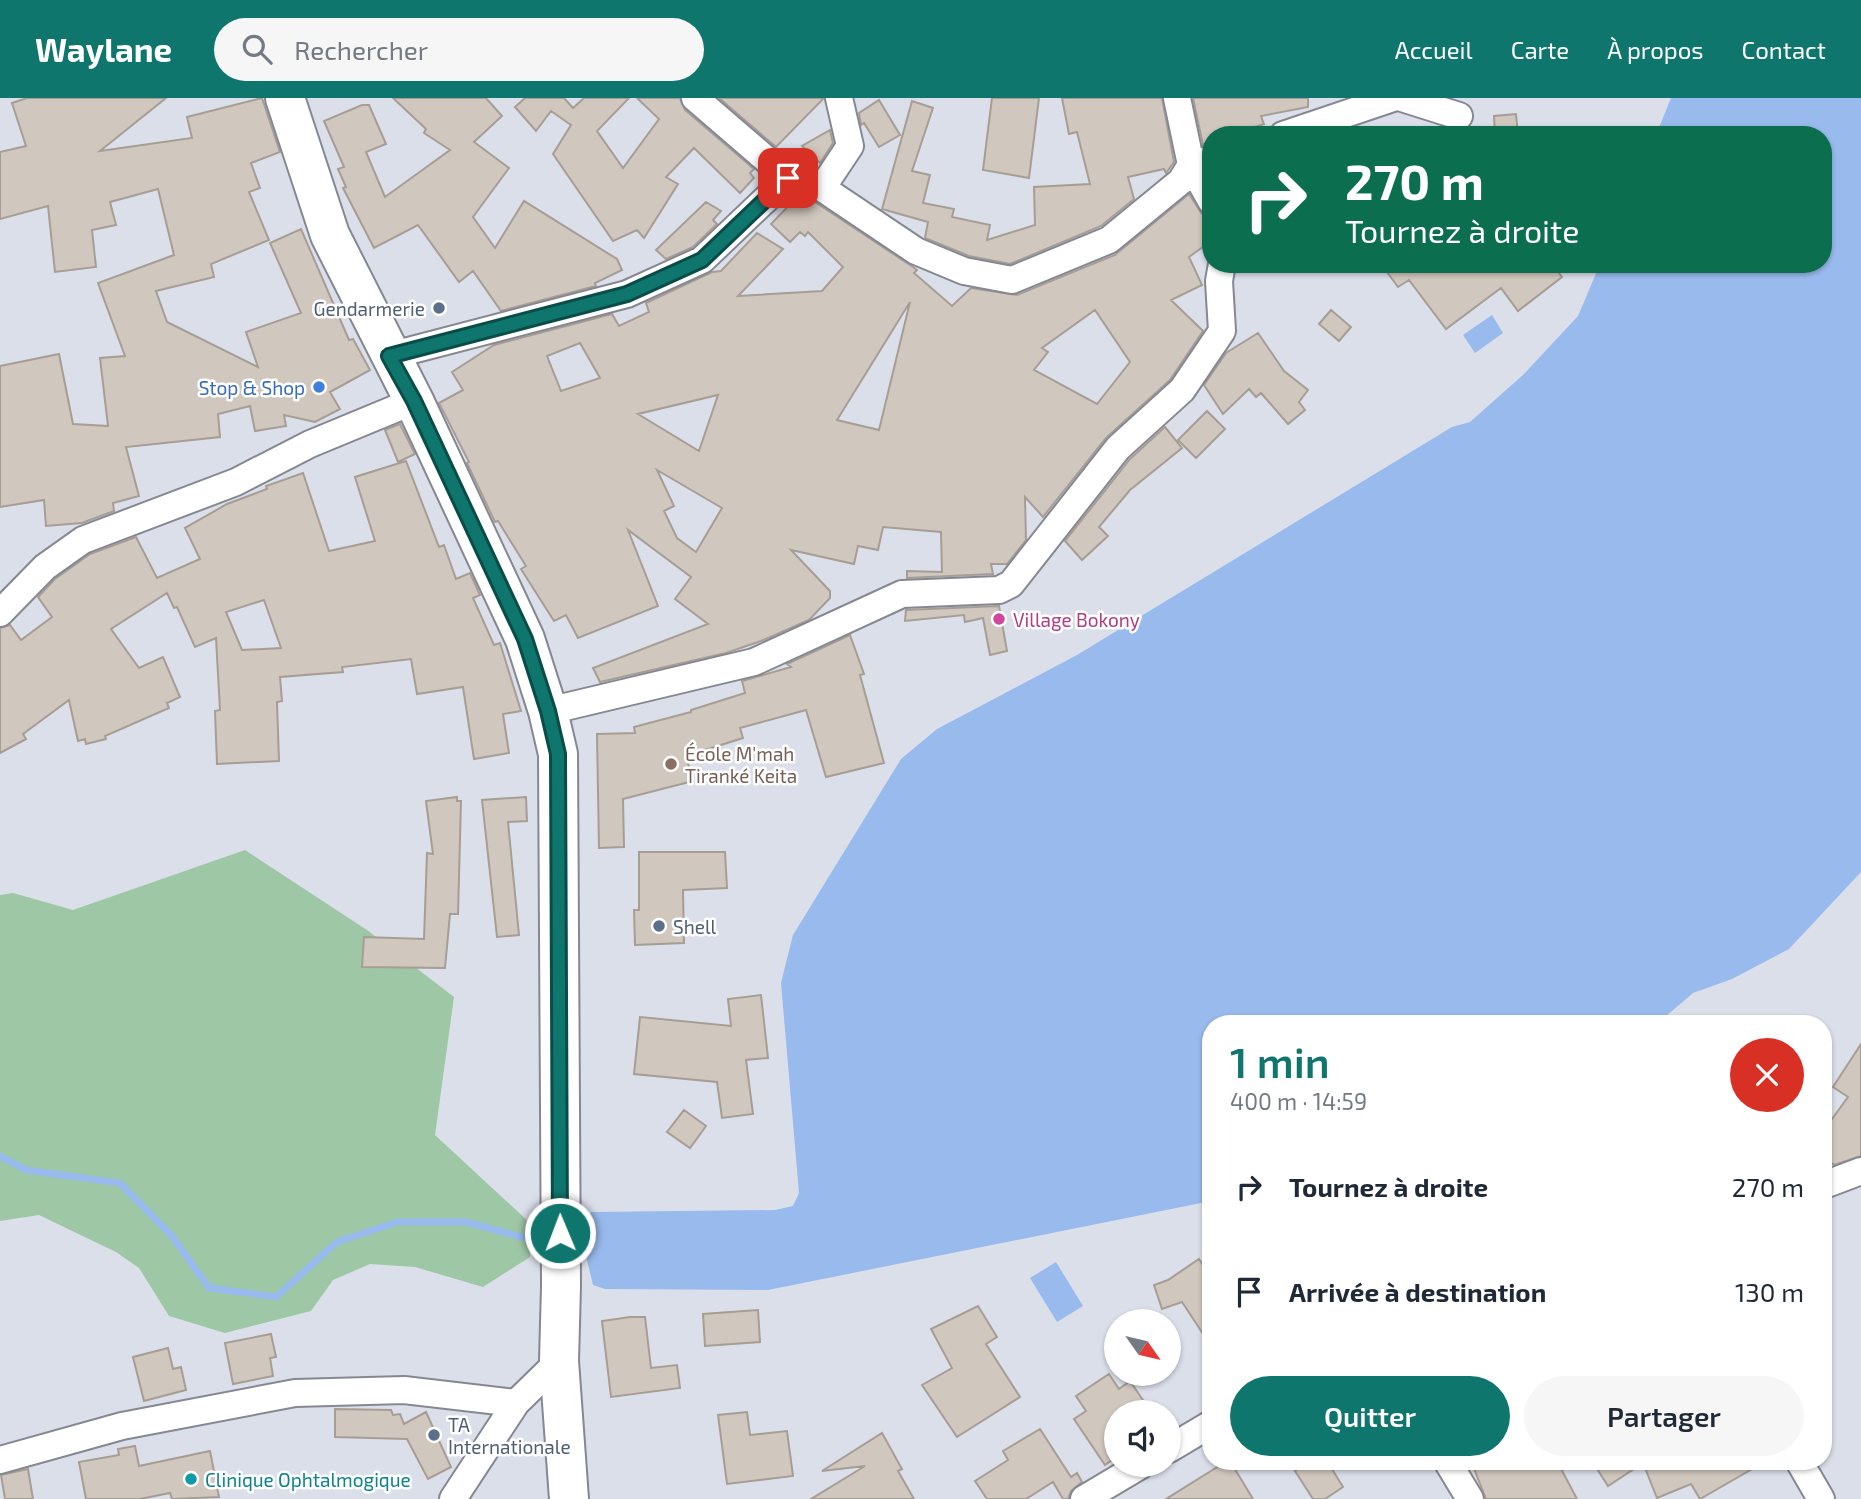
<!DOCTYPE html>
<html lang="fr">
<head>
<meta charset="utf-8">
<style>
  :root { --surface:#fff; --page:#f6f6f7; --text:#1f2937; --muted:#747a83; --accent:#0f766e }
  body { margin:0; font-family:"Exo 2",sans-serif; background:var(--page); color:var(--text); height:100vh; display:flex; flex-direction:column; font-size:26px; white-space:nowrap }
  * { box-sizing:border-box; margin:0 }
  p { font-size:23px; color:var(--muted) }
  .icon { flex:none; width:38px; height:38px; fill:none; stroke:currentColor; stroke-width:2; stroke-linecap:round; stroke-linejoin:round }
  .map { position:relative; flex:1; overflow:hidden }
  .side { position:absolute; left:1202px; top:917px; width:630px; height:455px; display:flex; flex-direction:column; background:var(--surface); border-radius:28px; box-shadow:0 2px 5px #0004 }
  .side>* { flex:none }
  .guide { position:absolute; left:1202px; top:28px; width:630px; height:147px; border-radius:28px; box-shadow:0 2px 5px #0004; background:#0b6e4f; color:#fff; overflow:hidden }
  .needle { width:46px; rotate:124deg }
  .fabs { position:absolute; left:1104px; top:1211px; display:grid; gap:14px }
  .fabs a { display:grid; place-items:center; width:77px; height:77px; border-radius:50%; background:var(--surface); box-shadow:0 2px 5px #0004; font-size:35px }
  .pin { position:absolute; display:grid; place-items:center; width:60px; height:60px; color:#fff; margin:-30px; border-radius:14px; box-shadow:0 4px 10px #0006 }
  .me { position:absolute; width:77px; margin:-38px; rotate:359deg; stroke-linejoin:round; filter:drop-shadow(0 0 5px #0008) }
  .turn { display:flex; align-items:center; gap:24px; height:147px; padding:0 28px; font-size:32px }
  .turn .icon { width:91px; height:91px; stroke-width:2.5 }
  .turn b { display:block; font-size:49px; line-height:60px }
  .round { display:grid; place-items:center; flex:none; width:74px; height:74px; border-radius:37px; background:var(--page) }
  .overview { display:flex; align-items:center; justify-content:space-between; height:119px; padding:0 28px }
  h1 { font-size:42px; font-weight:600; line-height:52px; color:var(--accent) }
  .primary-button { display:flex; gap:14px; margin-top:auto; padding:14px 28px }
  .primary-button a { flex:1; height:80px; border-radius:42px; background:var(--accent); color:#fff; font-size:28px; font-weight:600; line-height:80px; text-align:center }
  .primary-button a+a { background:var(--page); color:var(--text) }
  ul { padding:0; list-style:none }
  li { display:flex; align-items:center; gap:21px; height:105px; padding:0 28px }
  li div { flex:1 }
  li b { display:block; font-size:26px }
  li em { font-style:normal }
  header { display:flex; align-items:center; gap:42px; box-sizing:border-box; height:98px; padding:0 35px; background:var(--accent); color:#fff }
  header strong { font-size:33px }
  nav { display:flex; gap:38px; margin-inline-start:auto; font-size:24px }
  .search { width:490px; height:63px; background:var(--page); display:flex; align-items:center; gap:18px; box-sizing:border-box; padding:0 24px; border-radius:38px; color:var(--muted); font-size:26px }
  .map>svg:first-child { display:block }
  .green { fill:#9ec7a6 }
  .water { fill:#99baed }
  .lines { fill:none; stroke-linecap:round; stroke-linejoin:round }
  .stream { stroke:#99baed; stroke-width:7 }
  .building { fill:#d0c7be; stroke:#a69d94; stroke-width:2; fill-rule:evenodd }
  .minor-casing { stroke:#858893; stroke-width:30 }
  .primary-casing { stroke:#858893; stroke-width:42 }
  .minor { stroke:#fff; stroke-width:26 }
  .primary { stroke:#fff; stroke-width:38 }
  .route-casing { stroke:#0a4d48; stroke-width:18 }
  .route { stroke:#0f766e; stroke-width:12 }
  .service-dot { fill:#5c6f8a; stroke:#fff; stroke-width:2.5 }
  .shop-dot { fill:#3f7fe0; stroke:#fff; stroke-width:2.5 }
  .hotel-dot { fill:#d1479c; stroke:#fff; stroke-width:2.5 }
  .education-dot { fill:#8d6e63; stroke:#fff; stroke-width:2.5 }
  .culture-dot { fill:#0f9aa8; stroke:#fff; stroke-width:2.5 }
  .labels { text-anchor:middle; dominant-baseline:central; stroke-width:5; stroke-linejoin:round; paint-order:stroke }
  .service-label { font-size:19px; fill:#4e5e75; stroke:#fff; text-anchor:start }
  .shop-label { font-size:19px; fill:#366cbe; stroke:#fff; text-anchor:end }
  .hotel-label { font-size:19px; fill:#b23c85; stroke:#fff; text-anchor:start }
  .education-label { font-size:19px; fill:#785e54; stroke:#fff; text-anchor:start }
  .culture-label { font-size:19px; fill:#0d838f; stroke:#fff; text-anchor:start }
</style>
</head>
<body>
<header>
<strong>Waylane</strong>
<div class="search"><svg class="icon" aria-label="search" viewBox="0 0 24 24"><circle cx="10" cy="10" r="6"/><path d="M15 15l6 6"/></svg>Rechercher</div>
<nav><a>Accueil</a><a>Carte</a><a>À propos</a><a>Contact</a></nav>
</header>
<div class="map">
<svg width="1861" height="1401" viewBox="0 0 1861 1401">
  <rect width="100%" height="100%" fill="#dbdfea"/>
  <path class="green" d="M245,752L367,832L454,899L435,1037L530,1125V1159L483,1189L415,1169L370,1166L333,1182L311,1213L225,1235L169,1218L139,1170L116,1154L39,1117L0,1123V797L13,795L73,812Z"/>
  <path class="water" d="M1671,0H1861V774L1789,851L1732,881L1693,895L1657,926H1211V1103L768,1192L605,1191L593,1187L583,1145L584,1118L592,1114L775,1112L793,1108L799,1095L781,885L793,837L901,661L937,631L1077,557L1452,329L1470,324L1523,277L1578,218L1600,166H1824V37H1656Z
    M1492,217L1503,235L1475,255L1463,237Z
    M1056,1164L1083,1208L1057,1224L1030,1180Z"/>
  <g class="lines">
    <path class="stream" d="M0,1058L26,1072L120,1085L172,1138L209,1190L276,1199L337,1144L397,1124H466L533,1142L549,1143"/>
  </g>
  <path class="building" d="M27,0H166L100,53L192,40L187,19L262,0L280,54L251,65L260,90L249,94L269,142L211,166L214,179L156,193L167,224L258,269L246,234L301,215L270,145L301,131L349,242L353,241L370,272L330,294L340,311L315,324L284,317L286,328L255,333L250,308L218,316L220,339L126,349L139,398L113,405L114,413L82,425L46,428L44,402L0,409V268L59,256L73,326L108,328L100,260L125,258L98,185L174,157L158,91L110,104L116,127L92,132L96,169L55,174L48,108L0,121V54L26,48L12,5Z
    M393,0H486L502,18L474,44L509,70L473,119L495,150L524,103L617,161L622,172L595,185L596,188L501,213L473,173L459,184L418,127L374,150L343,90L346,89L338,71L344,69L324,23L362,7H369L386,46L366,54L385,99L450,52L424,35L426,31Z
    M525,0H564L573,10L584,0H629L597,33L623,70L659,21L637,0H680L685,12L754,71L750,75L754,80L740,95L694,50L666,79L678,86L644,140L637,132L613,143L553,56L571,27L551,13L536,33L515,9Z
    M719,0H824L776,49Z
    M992,0H1039L1029,80L983,72Z
    M1062,0H1162L1174,64L1166,75L1164,71L1128,79L1134,101L1101,128L1010,166L969,158L925,140L928,124L882,111L912,3L933,10L912,73L930,77L923,105L954,111L952,119L990,127L987,142L1035,127L1034,89L1090,86L1077,34L1069,36Z
    M1193,0H1308V9L1261,18L1264,26L1230,37H1211V46L1203,47Z
    M879,2L900,37L879,49L864,25L861,27L859,15Z
    M1516,16L1518,37H1495L1494,18Z
    M830,32L833,45L820,65L802,48Z
    M1189,96L1202,116L1211,119V143L1189,159L1202,187L1171,202L1203,233L1170,282L1106,340L1043,419L1025,399L1026,442L1007,466H991L993,476L907,480V473L942,474L941,434L883,429L878,452L858,448L854,466L791,452L830,493V500L809,522L761,543L726,555L600,584L593,570L708,526L675,501L691,479L628,432L658,508L578,540L566,517L554,523L521,471L526,468L498,423L495,424L467,365L469,364L439,305L463,292L452,274L494,247L612,216L619,228L649,214L646,205L712,174L721,173L757,135L783,151L738,198L822,193L843,169L808,134L805,138L800,134L790,144L771,126L797,99L815,104L913,169L917,172L914,175L952,208L971,190L1017,197L1115,157ZM910,204L879,332L837,322ZM1095,212L1130,264L1097,306L1034,272L1048,254L1042,250ZM580,245L600,280L561,293L547,258ZM718,297L699,353L638,316ZM657,372L722,410L696,454L677,440L664,413L674,408Z
    M706,104L721,113L713,122L717,126L693,149L666,161L656,152Z
    M1398,166H1552L1562,179L1518,213L1501,190L1446,231L1409,182L1398,189L1387,174Z
    M1331,212L1351,229L1339,243L1319,226Z
    M1258,235L1284,273L1308,292L1299,304L1305,312L1288,326L1261,295L1256,299L1249,291L1223,316L1204,287L1226,255Z
    M1207,313L1225,331L1196,360L1178,342Z
    M400,326L415,356L398,364L385,332Z
    M1165,329L1182,350L1130,392L1099,429L1108,438L1082,462L1065,443L1130,361Z
    M406,363L439,449L444,447L456,481L470,475L480,497L473,500L494,547L500,545L521,613L503,616L509,655L474,661L463,589L417,596L411,561L342,569L343,574L280,579L282,603L277,604L279,663L217,666L215,613L220,612L216,540L195,549L177,509L174,510L167,495L111,531L139,570L163,559L180,599L167,605L169,610L105,638L106,641L86,646L85,641L78,643L69,602L23,636L26,641L0,655V530L10,527L21,542L52,519L38,499L55,481L90,456L136,439L157,480L200,461L185,430L227,406L267,391L266,388L303,375L329,453L375,443L355,379ZM264,502L281,550L242,552L226,514Z
    M999,508L1007,553L990,557L983,520L965,524L964,517L905,523L906,512Z
    M850,537L864,576L860,577L884,665L826,679L806,612L740,630L743,640L686,658L693,683L623,701L624,749L599,750L597,636L635,635L634,629L691,614V612L745,595L742,583L791,569L787,566Z
    M457,699V703H461L458,816H450L445,870L362,869L364,839L424,841L427,755L433,756L426,703Z
    M526,699L527,723L508,724L519,837L497,839L482,702Z
    M639,754H725L727,790L683,792L684,845L635,847L634,812H639Z
    M761,897L768,960L746,962L753,1016L722,1020L717,984L634,976L640,919L731,928L728,901Z
    M1861,946V1058L1834,1067L1824,1059V1032L1848,999L1833,989Z
    M684,1012L706,1028L690,1050L667,1034Z
    M1199,1161L1211,1179V1248L1182,1204L1162,1211L1154,1187L1168,1182Z
    M978,1208L997,1239L986,1246L1020,1299L957,1339L922,1287L952,1270L931,1231Z
    M758,1212L760,1244L705,1248L703,1216Z
    M630,1219H645L651,1270L677,1267L680,1290L611,1299L602,1223Z
    M271,1236L276,1259L270,1260L273,1278L233,1286L225,1245Z
    M168,1250L173,1271L181,1269L186,1292L144,1303L133,1259Z
    M1109,1276L1119,1291L1130,1283L1151,1314H1116V1359L1105,1367L1074,1321L1086,1313L1076,1298Z
    M335,1311L391,1312L393,1317L400,1316L404,1326L426,1314L451,1369L428,1381L407,1341L335,1339Z
    M747,1314L750,1337L787,1333L793,1378L727,1386L718,1317Z
    M1040,1331L1071,1379L1077,1375L1082,1384L1071,1393L1068,1401H1063L1053,1384L1026,1401H987L975,1383L1008,1362L1003,1353Z
    M882,1335L902,1371L898,1373L914,1401H811L865,1368L822,1373Z
    M135,1348L139,1368L210,1353L219,1399L172,1401L170,1395L140,1401H86L79,1364L119,1357L118,1351Z
    M1227,1363H1230L1253,1401H1166Z
    M1310,1363H1327L1343,1389L1325,1401H1313L1295,1373Z
    M1471,1363H1557L1577,1401H1486Z
    M1592,1363H1766L1700,1401L1691,1386L1657,1400L1643,1365L1608,1388Z
    M28,1371L33,1401H5L1,1377Z"/>
  <g class="lines">
    <defs>
      <path id="minor" d="M695,0L788,80L822,90L916,153L964,173L1012,182L1109,142L1181,83L1191,67L1211,61
        M1177,0L1191,67L1211,103
        M1402,0L1459,18
        M1283,37L1393,0
        M822,90L850,48L839,0
        M389,258L627,196L702,162L788,80
        M0,515L45,469L83,442L236,384L310,346L414,303
        M548,613L754,564L902,496L999,492L1011,486L1118,350L1182,292L1222,233L1219,183L1222,166
        M1824,1087L1861,1073
        M1169,1351L1211,1326
        M0,1362L122,1328L295,1295L404,1292L516,1305
        M1447,1363L1470,1401
        M1799,1363L1821,1401
        M453,1401L516,1305L559,1263
        M1084,1401L1141,1367"/>
      <path id="primary" d="M285,0L330,137L414,303L525,541L548,613L558,656L561,1188L559,1263L569,1401"/>
    </defs>
    <use href="#minor" class="minor-casing"/>
    <use href="#primary" class="primary-casing"/>
    <use href="#minor" class="minor"/>
    <use href="#primary" class="primary"/>
  </g>
  <g class="lines">
    <defs>
      <path id="route" d="M560,1135L558,656L548,613L525,541L414,303L389,258L627,196L702,162L788,80"/>
    </defs>
    <use href="#route" class="route-casing"/>
    <use href="#route" class="route"/>
  </g>
  <g class="service-dot">
    <circle cx="439" cy="210" r="7"/>
    <circle cx="659" cy="828" r="7"/>
    <circle cx="434" cy="1337" r="7"/>
  </g>
  <circle class="shop-dot" cx="319" cy="289" r="7"/>
  <circle class="hotel-dot" cx="999" cy="521" r="7"/>
  <circle class="education-dot" cx="671" cy="666" r="7"/>
  <circle class="culture-dot" cx="191" cy="1381" r="7"/>
  <g class="labels">
    <g class="service-label">
      <text x="425" y="210" text-anchor="end">Gendarmerie</text>
      <text x="673" y="828">Shell</text>
      <text x="448" y="1326">TA<tspan x="448" dy="22">Internationale</tspan></text>
    </g>
    <g class="shop-label">
      <text x="305" y="289">Stop &amp; Shop</text>
    </g>
    <g class="hotel-label">
      <text x="1013" y="521">Village Bokony</text>
    </g>
    <g class="education-label">
      <text x="685" y="655">École M'mah<tspan x="685" dy="22">Tiranké Keita</tspan></text>
    </g>
    <g class="culture-label">
      <text x="205" y="1381">Clinique Ophtalmogique</text>
    </g>
  </g>
</svg>
<div class="fabs">
<a><svg class="needle" viewBox="-14 -14 28 28"><path d="M0-13l5 13h-10z" fill="#e53935"/><path d="M0 13l5-13h-10z" fill="#747a83"/></svg></a>
<a><svg class="icon" aria-label="sound" viewBox="0 0 24 24"><path d="M4 9h4l5-4v14l-5-4H4zM17 9q2 3 0 6"/></svg></a>
</div>
<div class="pin" style="left:788px;top:80px;background:#d93025"><svg class="icon" aria-label="arrive" viewBox="0 0 24 24"><path d="M6 21V4h12l-3 4 3 4H6"/></svg></div>
<svg class="me" style="left:560px;top:1135px" viewBox="-20 -20 40 40"><circle r="17" fill="#0f766e" stroke="#fff" stroke-width="3"/><path d="M0-11L8 9 0 5-8 9z" fill="#fff"/></svg>
<div class="guide">
<div class="turn"><svg class="icon" aria-label="right" viewBox="0 0 24 24"><path d="M7 20v-9h11M14 6l5 5-5 5"/></svg><div><b>270 m</b>Tournez à droite</div></div>
</div>
<section class="side">
<div class="overview"><div><h1>1 min</h1><p>400 m · 14:59</p></div><a class="round" style="background:#d93025;color:#fff"><svg class="icon" aria-label="close" viewBox="0 0 24 24"><path d="M6 6l12 12M18 6L6 18"/></svg></a></div>
<ul>
<li><svg class="icon" aria-label="right" viewBox="0 0 24 24"><path d="M7 20v-9h11M14 6l5 5-5 5"/></svg><div><b>Tournez à droite</b></div><em>270 m</em></li>
<li><svg class="icon" aria-label="arrive" viewBox="0 0 24 24"><path d="M6 21V4h12l-3 4 3 4H6"/></svg><div><b>Arrivée à destination</b></div><em>130 m</em></li>
</ul>
<div class="primary-button"><a>Quitter</a><a>Partager</a></div>
</section>
</div>
</body>
</html>
